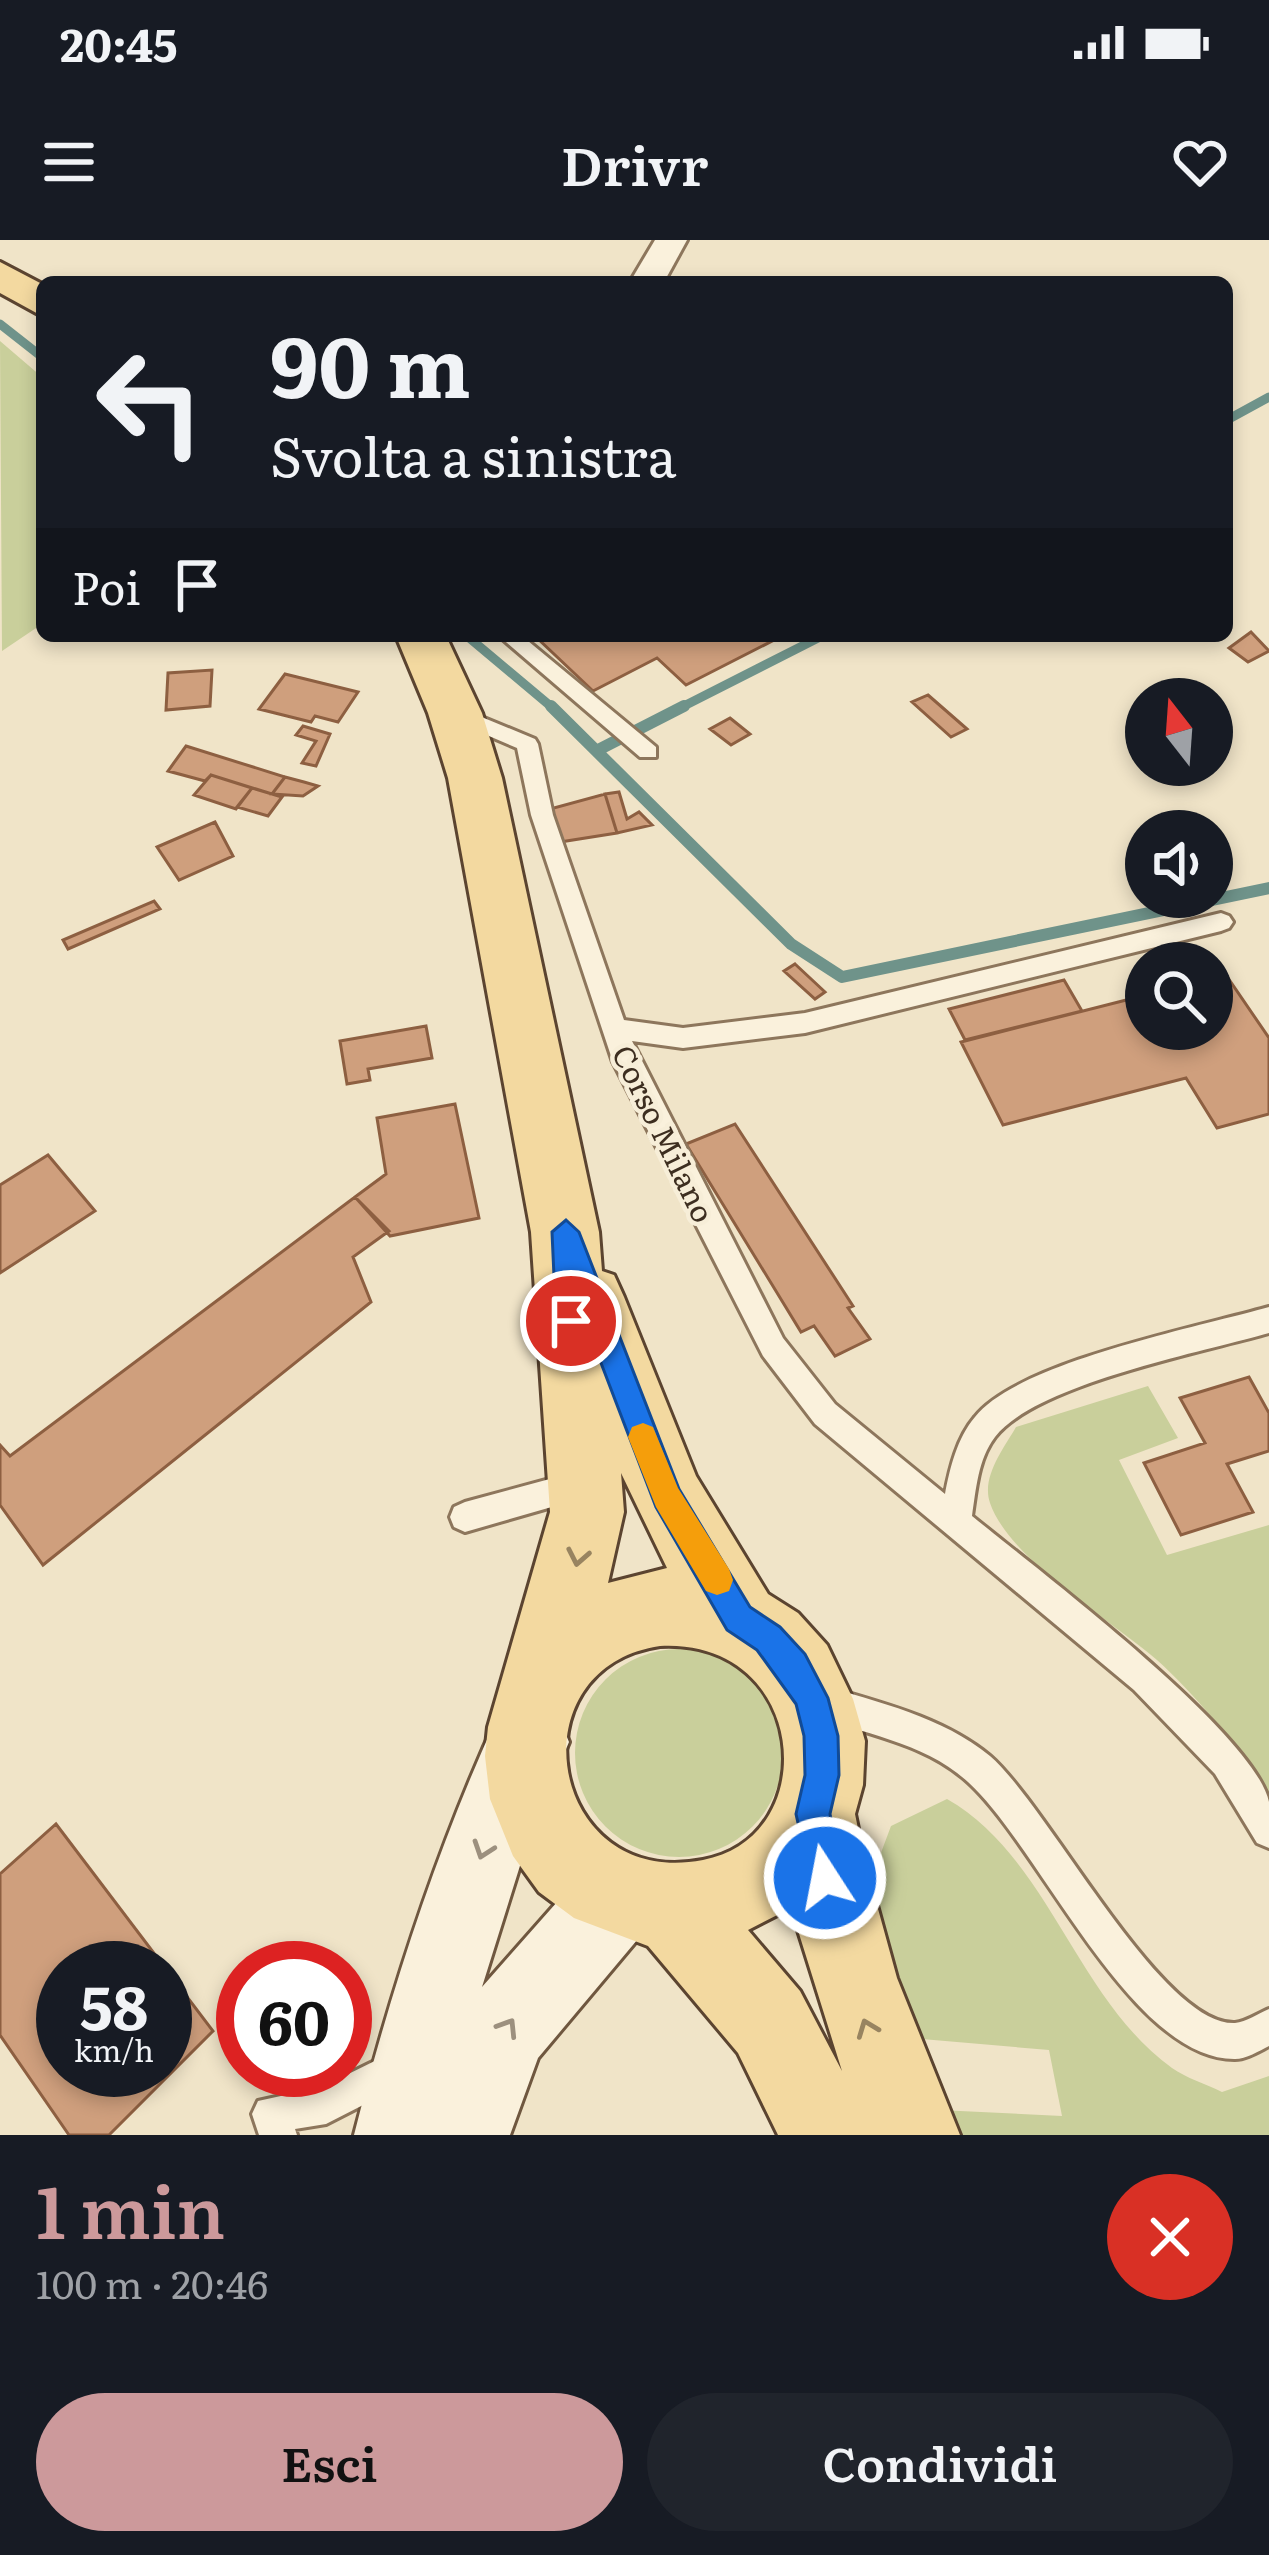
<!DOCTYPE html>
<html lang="it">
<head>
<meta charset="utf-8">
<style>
  :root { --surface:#171b24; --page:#20242c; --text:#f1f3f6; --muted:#9ea1a6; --accent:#cc999b }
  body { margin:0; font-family:Literata,serif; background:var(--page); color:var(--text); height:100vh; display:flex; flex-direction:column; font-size:45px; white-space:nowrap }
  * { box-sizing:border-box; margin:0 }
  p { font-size:39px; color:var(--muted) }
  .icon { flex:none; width:66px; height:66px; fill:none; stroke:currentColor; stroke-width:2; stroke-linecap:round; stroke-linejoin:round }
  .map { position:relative; height:1895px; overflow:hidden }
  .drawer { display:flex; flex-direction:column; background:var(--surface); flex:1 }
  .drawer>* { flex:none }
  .banner { position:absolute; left:36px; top:36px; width:1197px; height:366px; border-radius:18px; box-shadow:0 6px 18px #0003; background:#171b24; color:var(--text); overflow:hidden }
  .needle { width:78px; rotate:343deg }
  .buttons { position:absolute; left:1125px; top:438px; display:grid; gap:24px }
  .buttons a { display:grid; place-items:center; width:108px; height:108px; border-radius:50%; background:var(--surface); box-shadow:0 6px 18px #0003; font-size:60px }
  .speed { position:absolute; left:36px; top:1701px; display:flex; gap:24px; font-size:60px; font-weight:700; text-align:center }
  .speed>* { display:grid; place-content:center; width:156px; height:156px; border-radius:50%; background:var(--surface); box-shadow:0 6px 18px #0003; line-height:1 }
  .speed small { font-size:30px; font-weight:400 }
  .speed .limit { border:18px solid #d22; background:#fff; color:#111 }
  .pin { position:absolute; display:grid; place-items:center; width:102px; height:102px; color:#fff; margin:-51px; border:6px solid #fff; border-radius:50%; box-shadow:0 3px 12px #0007 }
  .me { position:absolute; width:132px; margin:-66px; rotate:349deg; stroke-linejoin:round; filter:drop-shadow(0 0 9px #0008) }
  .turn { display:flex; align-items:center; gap:42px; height:252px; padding:0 36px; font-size:54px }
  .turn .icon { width:156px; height:156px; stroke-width:2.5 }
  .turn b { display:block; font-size:84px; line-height:102px }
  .then { display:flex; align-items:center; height:114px; padding:0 36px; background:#0003; gap:24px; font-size:45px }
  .round { display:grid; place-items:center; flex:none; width:126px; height:126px; border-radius:63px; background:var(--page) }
  .headline { display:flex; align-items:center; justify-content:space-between; height:204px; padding:0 36px }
  h1 { font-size:72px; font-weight:600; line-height:90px; color:var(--accent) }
  .cta { display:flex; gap:24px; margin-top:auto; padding:24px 36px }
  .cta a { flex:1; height:138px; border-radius:72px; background:var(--accent); color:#111; font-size:48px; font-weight:600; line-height:138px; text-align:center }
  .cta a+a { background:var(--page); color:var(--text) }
  .status { display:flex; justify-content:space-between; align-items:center; height:84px; padding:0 60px; background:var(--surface); direction:ltr }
  .status svg { height:33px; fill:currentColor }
  header { display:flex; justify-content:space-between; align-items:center; height:156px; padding:0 36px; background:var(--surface); font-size:54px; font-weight:600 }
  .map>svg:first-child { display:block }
  .green { fill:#c9cf9b }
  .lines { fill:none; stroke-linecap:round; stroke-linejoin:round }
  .stream-far1 { stroke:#6f938a; stroke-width:9 }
  .stream { stroke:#6f938a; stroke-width:12 }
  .building { fill:#cf9f7d; stroke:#8d5f41; stroke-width:3; fill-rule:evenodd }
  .lane-casing { stroke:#8d765c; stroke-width:6 }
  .street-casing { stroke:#8d765c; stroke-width:6 }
  .secondary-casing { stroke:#6f573f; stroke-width:6 }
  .primary-casing { stroke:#5b4430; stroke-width:6 }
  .lane { fill:#faf1dc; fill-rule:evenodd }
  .street { fill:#faf1dc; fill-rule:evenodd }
  .secondary { fill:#faf1dc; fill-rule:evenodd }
  .primary { fill:#f3d9a0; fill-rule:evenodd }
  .oneway { stroke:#988460 }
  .oneway2 { stroke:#9c907e }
  .route { fill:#1a73e8; stroke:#114b97; stroke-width:3 }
  .slow { fill:#f59e0b }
  .labels { text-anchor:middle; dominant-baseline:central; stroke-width:9; stroke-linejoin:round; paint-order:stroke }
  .street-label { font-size:30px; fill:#3d2e20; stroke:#f7eed8 }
</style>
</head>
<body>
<div class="status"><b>20:45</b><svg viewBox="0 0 49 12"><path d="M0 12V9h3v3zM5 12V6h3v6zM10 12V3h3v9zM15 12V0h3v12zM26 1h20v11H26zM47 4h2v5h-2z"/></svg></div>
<header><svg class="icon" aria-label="menu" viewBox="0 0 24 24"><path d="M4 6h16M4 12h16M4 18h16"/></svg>Drivr<svg class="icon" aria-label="heart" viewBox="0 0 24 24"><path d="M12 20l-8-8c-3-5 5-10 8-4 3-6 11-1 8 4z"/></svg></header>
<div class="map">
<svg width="1269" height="1895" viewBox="0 0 1269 1895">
  <rect width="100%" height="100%" fill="#f0e4c8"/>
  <path class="green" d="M0,101L42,137V384L2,411Z
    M1148,1146L1178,1198L1119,1220L1167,1315L1269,1285V1555C1239,1508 1198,1457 1157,1420C1112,1381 1009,1319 990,1263C981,1237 1004,1208 1016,1187Z
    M575 1513a104 104 0 1 1 208 0a104 104 0 1 1-208 0Z
    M947,1559C1049,1617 1076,1759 1172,1828C1186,1838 1206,1844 1222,1852L1269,1836V1895H950L939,1870L1062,1876L1049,1810L922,1799L887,1733L863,1661L891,1586Z"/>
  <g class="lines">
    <path class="stream-far1" d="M0,84L42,117
      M1227,180L1269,157
      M467,396L554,469
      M678,469L822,396"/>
    <path class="stream" d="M551,466L791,704L842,737L1269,648
      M598,510L684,466"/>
  </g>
  <path class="building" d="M1251,392L1269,411L1248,422L1229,408Z
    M535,396H782L686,445L657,418L593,451Z
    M212,430L210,466L166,470L168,433Z
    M285,434L358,452L338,482L315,476L311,482L259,469Z
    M928,455L967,489L951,497L912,462Z
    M730,478L750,494L731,505L710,489Z
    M303,486L330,494L316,526L302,523L316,501L296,495Z
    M186,506L285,537L272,554L211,535L205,541L168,531Z
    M211,535L252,548L236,569L194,555Z
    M285,537L304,542L318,546L303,556L272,554Z
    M252,548L282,557L268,576L237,567Z
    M619,552L627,579L639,572L652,585L617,593L605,554Z
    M605,554L617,593L560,602L550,569Z
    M215,582L233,616L179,640L157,607Z
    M154,661L160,669L68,709L63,700Z
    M795,724L825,752L815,759L784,731Z
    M1226,735L1269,798V874L1217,888L1186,838L1003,885L961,802L1146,755V789H1212V738Z
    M1064,740L1082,771L965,800L949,769Z
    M426,786L432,818L368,829L370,840L347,844L340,801Z
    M455,864L479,978L390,996L355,957L386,934L377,878Z
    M735,884L853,1066L848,1068L870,1099L835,1116L814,1086L801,1092L686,904Z
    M48,915L95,971L0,1033V945Z
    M355,957L389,991L353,1017L371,1062L43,1325L0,1265V1205L10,1216Z
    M1249,1137L1269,1173V1211L1227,1224L1253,1272L1181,1295L1144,1223L1205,1203L1180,1158Z
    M56,1584L213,1791L109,1895H69L0,1795V1634ZM63,1728H165V1830H63Z"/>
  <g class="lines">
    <defs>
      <path id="lane" d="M499,396H522L656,507V517H640Z
        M455,466L535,499L538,504L553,575L624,780L683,788L805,773L1221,673L1229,676L1233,682L1229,688L1221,691L805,793L683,808L632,801L783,1098L835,1164L945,1254C950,1228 957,1198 975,1177C1018,1122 1199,1087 1269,1067V1093C1203,1112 1036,1144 995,1197C978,1219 976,1250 972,1276C1033,1326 1255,1493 1269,1562C1269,1576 1269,1594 1269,1608L1257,1603L1215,1534L1134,1450L815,1184L763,1116L613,822L531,575L517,508L447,478L444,473Z
        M583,1230L594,1234L598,1244L594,1254L583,1258L465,1292L454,1287L450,1277L454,1267L465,1262Z
        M821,1445C878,1462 943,1477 990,1516C1049,1567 1161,1786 1235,1783C1246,1782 1259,1773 1269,1769V1806C1259,1811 1246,1819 1235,1819C1131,1820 1040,1607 968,1542C923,1501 863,1495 809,1473L805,1461L809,1449Z
        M397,1810L410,1815L415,1828L410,1841L326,1884L295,1889L297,1895H259L252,1874L258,1861L322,1847Z"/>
      <path id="street" d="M655,0H687L664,42H630Z"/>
      <path id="secondary" d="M528,1461L557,1473L569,1502L529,1597L482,1747L588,1627L618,1614L648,1627L661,1657L648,1687L538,1818L510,1895H354C391,1750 436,1610 499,1473Z"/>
      <path id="primary" d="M0,22L42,44V76L0,53Z
        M396,396H446L482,473L502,538L599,992L602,1031L614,1035L624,1057L696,1236L768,1354L798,1373L827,1405L853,1459L865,1501L863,1545L855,1574L864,1618L897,1738L960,1895H778L738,1813L648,1706L574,1678L539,1652L513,1616L490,1559L485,1516L488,1487L550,1272L531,992L448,538L428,473ZM621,1233L667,1328L608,1343L624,1272ZM660,1406C808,1398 825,1597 703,1620C549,1650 512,1428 660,1406ZM791,1668L842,1831L800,1751L748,1690Z"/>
    </defs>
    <use href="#lane" class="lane-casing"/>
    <use href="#street" class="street-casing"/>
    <use href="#secondary" class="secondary-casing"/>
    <use href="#primary" class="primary-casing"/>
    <use href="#lane" class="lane"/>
    <use href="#street" class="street"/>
    <use href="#secondary" class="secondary"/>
    <use href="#primary" class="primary"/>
  </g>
  <defs><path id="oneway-chevron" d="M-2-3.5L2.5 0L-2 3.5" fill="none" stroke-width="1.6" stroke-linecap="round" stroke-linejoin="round" transform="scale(3)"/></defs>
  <g class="oneway">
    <use href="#oneway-chevron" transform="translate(578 1317) rotate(101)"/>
    <use href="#oneway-chevron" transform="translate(867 1788) rotate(-111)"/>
  </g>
  <g class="oneway2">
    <use href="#oneway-chevron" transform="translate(483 1610) rotate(109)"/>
    <use href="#oneway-chevron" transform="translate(508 1787) rotate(-58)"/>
  </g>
  <path class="route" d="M566,980L579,992L679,1249L750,1367L780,1387L805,1414L828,1458L838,1496L839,1535L830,1574L843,1638L837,1650L825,1655L813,1650L796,1574L805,1535L804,1496L796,1464L757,1410L727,1390L656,1267L585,1081L571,1094L556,1081L552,992Z"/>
  <path class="slow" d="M643,1183L653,1187L678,1248L729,1329L733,1340L729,1351L717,1355L706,1351L656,1267L628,1197L632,1187Z"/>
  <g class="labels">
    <g class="street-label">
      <text transform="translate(665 893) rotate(64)">Corso Milano</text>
    </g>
  </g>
</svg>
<div class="buttons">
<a><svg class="needle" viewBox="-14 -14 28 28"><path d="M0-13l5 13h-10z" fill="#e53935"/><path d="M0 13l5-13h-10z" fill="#9ea1a6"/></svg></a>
<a><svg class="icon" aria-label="sound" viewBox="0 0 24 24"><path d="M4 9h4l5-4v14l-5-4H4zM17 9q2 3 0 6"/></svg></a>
<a><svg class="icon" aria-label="search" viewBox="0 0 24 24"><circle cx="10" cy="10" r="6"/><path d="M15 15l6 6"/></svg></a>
</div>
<div class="speed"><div>58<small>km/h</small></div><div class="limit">60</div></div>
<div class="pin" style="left:571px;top:1081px;background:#d93025"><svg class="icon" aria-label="arrive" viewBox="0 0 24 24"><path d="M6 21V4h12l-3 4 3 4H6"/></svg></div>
<svg class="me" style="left:825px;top:1638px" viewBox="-20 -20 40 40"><circle r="17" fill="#1a73e8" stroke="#fff" stroke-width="3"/><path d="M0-11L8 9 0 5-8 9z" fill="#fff"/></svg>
<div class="banner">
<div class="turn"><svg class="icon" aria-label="left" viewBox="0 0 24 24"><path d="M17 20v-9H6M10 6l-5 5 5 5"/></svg><div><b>90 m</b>Svolta a sinistra</div></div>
<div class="then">Poi<svg class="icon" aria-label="arrive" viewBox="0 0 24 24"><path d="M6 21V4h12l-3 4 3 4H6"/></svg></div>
</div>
</div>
<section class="drawer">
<div class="headline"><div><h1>1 min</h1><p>100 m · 20:46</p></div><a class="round" style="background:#d93025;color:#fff"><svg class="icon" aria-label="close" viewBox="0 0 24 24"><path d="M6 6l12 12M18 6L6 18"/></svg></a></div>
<div class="cta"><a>Esci</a><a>Condividi</a></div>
</section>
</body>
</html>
